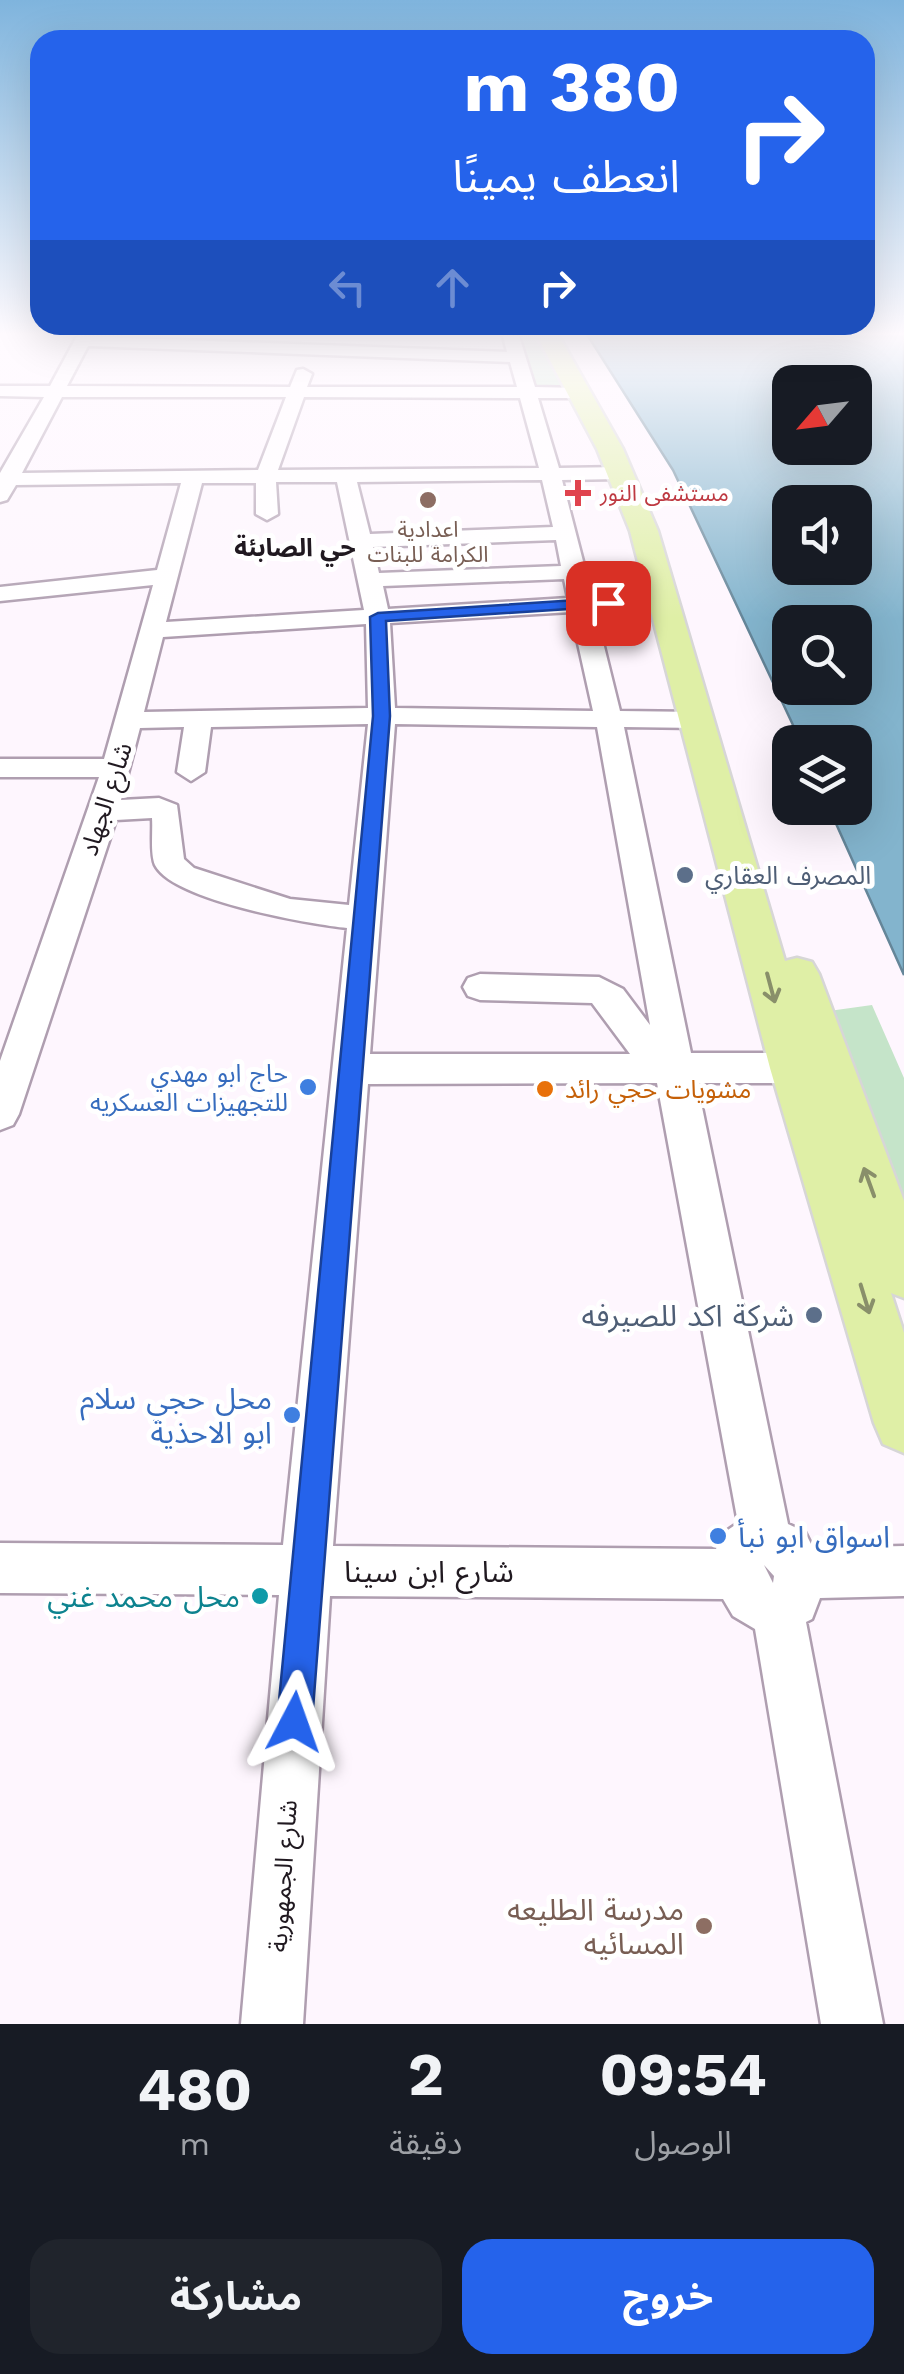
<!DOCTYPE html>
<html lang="ar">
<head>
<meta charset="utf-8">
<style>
  :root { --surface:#171b24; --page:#20242c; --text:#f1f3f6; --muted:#9ea1a6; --accent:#2563eb }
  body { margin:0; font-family:"Work Sans","Noto Sans Arabic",sans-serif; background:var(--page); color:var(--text); direction:rtl; height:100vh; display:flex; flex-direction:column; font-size:38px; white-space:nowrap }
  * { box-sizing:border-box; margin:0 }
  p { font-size:32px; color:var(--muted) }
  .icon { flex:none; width:55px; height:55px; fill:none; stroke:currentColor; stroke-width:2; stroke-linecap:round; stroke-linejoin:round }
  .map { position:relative; height:2024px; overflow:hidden; direction:ltr }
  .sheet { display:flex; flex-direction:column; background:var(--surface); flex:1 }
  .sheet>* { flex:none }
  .hud { position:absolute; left:30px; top:30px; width:845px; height:305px; border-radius:30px; box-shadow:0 10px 40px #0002; direction:rtl; background:#2563eb; color:#fff; overflow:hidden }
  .needle { width:65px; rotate:242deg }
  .controls { position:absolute; left:772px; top:365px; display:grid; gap:20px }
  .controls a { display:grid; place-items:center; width:100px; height:100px; border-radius:20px; background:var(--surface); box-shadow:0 10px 40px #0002; font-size:50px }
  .pin { position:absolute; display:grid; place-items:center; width:85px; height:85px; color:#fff; margin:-42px; border-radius:20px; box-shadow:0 5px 15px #0006 }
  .me { position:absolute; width:110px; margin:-55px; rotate:4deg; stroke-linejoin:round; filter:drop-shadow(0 0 8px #0008) }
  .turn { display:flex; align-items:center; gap:35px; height:210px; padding:0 30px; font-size:45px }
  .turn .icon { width:130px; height:130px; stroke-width:2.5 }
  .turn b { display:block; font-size:70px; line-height:85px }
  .lanes { display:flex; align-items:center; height:95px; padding:0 30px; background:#0003; justify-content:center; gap:50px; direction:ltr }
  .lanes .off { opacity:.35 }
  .eta { display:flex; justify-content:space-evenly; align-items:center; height:170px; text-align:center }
  .eta b { font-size:60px; font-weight:700; line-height:70px }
  .cta { display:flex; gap:20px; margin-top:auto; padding:20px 30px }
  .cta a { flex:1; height:115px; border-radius:30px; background:var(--accent); color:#fff; font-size:40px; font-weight:700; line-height:115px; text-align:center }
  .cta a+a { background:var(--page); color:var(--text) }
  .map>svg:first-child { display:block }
  .green { fill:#c5e4c9 }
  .water { fill:#83b4cd; stroke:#658699; stroke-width:2.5; fill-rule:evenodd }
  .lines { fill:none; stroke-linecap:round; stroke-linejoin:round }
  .minor-casing { stroke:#af9eb0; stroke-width:5 }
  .major-casing { stroke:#d7d6d7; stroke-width:5 }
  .minor { fill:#fff; fill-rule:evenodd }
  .major { fill:#dfefa6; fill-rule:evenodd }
  .oneway { stroke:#898f6a }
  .route { fill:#2563eb; stroke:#184099; stroke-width:2.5 }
  .health-dot { fill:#e0444e; stroke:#fff; stroke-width:4 }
  .education-dot { fill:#8d6e63; stroke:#fff; stroke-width:4 }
  .service-dot { fill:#5c6f8a; stroke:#fff; stroke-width:4 }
  .shop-dot { fill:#3f7fe0; stroke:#fff; stroke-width:4 }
  .food-dot { fill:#e8710a; stroke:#fff; stroke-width:4 }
  .culture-dot { fill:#0f9aa8; stroke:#fff; stroke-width:4 }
  .labels { text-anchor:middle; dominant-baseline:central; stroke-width:10; stroke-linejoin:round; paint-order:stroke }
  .far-health-label { font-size:22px; fill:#be3a42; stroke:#fff; text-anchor:start }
  .far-education-label { font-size:22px; fill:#785e54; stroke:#fff }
  .far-quarter-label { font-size:25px; font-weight:bold; fill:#201920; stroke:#fff }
  .street-label { font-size:25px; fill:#201920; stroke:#fff }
  .service-label { font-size:25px; fill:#4e5e75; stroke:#fff; text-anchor:start }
  .shop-label { font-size:25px; fill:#366cbe; stroke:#fff; text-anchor:end }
  .food-label { font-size:25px; fill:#c56008; stroke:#fff; text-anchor:start }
  .near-service-label { font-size:30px; fill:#4e5e75; stroke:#fff; text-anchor:end }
  .near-shop-label { font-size:30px; fill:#366cbe; stroke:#fff; text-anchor:end }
  .near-street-label { font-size:30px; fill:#201920; stroke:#fff }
  .near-culture-label { font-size:30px; fill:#0d838f; stroke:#fff; text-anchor:end }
  .near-education-label { font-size:30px; fill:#785e54; stroke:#fff; text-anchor:end }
</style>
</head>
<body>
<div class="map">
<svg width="904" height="2024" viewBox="0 0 904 2024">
  <rect width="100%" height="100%" fill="#fef6fe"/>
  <path class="green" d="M517,336H538L568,389H533Z
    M872,1005L904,1078V1206L829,1011Z"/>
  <path class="water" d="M588,336H904V975L829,808H855V742H801L673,470ZM790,382H855V448H790ZM790,502H855V568H790ZM790,622H855V688H790Z"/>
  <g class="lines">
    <defs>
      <path id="minor" d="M77,336L507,352L503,336H519L535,387L580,388L589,393L580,398H538L559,468L621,467L631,473L621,479L562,480L592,596L664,592L676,599L664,606L595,610L620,711L699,712L712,720L699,728L624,727L691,1053H793L806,1058L811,1068L806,1078L793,1083H697L788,1524L805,1532L813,1548L904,1546V1596L820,1598L812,1619L806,1622L883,2024H821L755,1629L733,1616L723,1599L330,1596L303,2024H241L279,1595L0,1593V1543L283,1545L347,928C308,924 172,900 155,865C150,853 153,832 152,818L116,820L19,1114L13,1125L0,1130V1061L99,777H0V759H104L153,585L0,601V587L157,570L181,483L16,485L7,500L0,502V473L44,397L0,396V386H50ZM88,346L510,362L517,387H307L312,374L303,369L297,370L290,387L67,386ZM62,397H286L258,470L22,473ZM304,397L520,398L539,468L278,470ZM542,480L553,527L370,534L357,482ZM276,482H337L364,610L166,622L202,483H256V514L267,520L278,514ZM556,540L561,566L379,573L373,547ZM564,579L568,598L388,609L383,586ZM571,612L593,711L395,708L390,623ZM366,624L368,708L144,712L163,637ZM368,724L349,905L290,899L194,868L184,859L177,805L159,798L121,800L140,728L184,727L177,772L191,781L205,772L211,727ZM395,724L597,727L650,1025L623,989L599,977L480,974L468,978L463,987L468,996L480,1000L592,1003L630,1054H370ZM657,1083L738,1523L722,1534L716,1549L333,1546L368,1084ZM764,1565L774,1576L773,1583Z"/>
      <path id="major" d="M537,336H559L623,449L658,531L785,961L797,958L812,962L819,974L904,1201V1298L891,1293L904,1333V1453L883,1444L874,1423L770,1068L630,531L597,449Z"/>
    </defs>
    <use href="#minor" class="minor-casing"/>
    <use href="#major" class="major-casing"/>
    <use href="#minor" class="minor"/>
    <use href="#major" class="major"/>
  </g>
  <defs><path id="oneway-shaft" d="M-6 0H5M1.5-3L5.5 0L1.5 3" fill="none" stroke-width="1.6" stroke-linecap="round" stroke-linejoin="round" transform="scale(2.5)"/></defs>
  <g class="oneway">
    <use href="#oneway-shaft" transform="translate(771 988) rotate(75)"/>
    <use href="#oneway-shaft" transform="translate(869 1182) rotate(-110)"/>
    <use href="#oneway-shaft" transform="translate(865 1299) rotate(73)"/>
  </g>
  <linearGradient id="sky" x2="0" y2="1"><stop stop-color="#7fb4dd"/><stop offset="0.54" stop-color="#fffbff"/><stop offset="1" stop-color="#fffbff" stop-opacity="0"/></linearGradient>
  <rect width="904" height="619" fill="url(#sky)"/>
  <path class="route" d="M608,598L614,600V606L386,621L390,716L312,1722L307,1734L294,1739L282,1734L277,1722L373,716L370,617L378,613Z"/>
  <path class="health-dot" d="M573 478h10v10h10v10h-10v10h-10v-10h-10v-10h10z"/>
  <g class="education-dot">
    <circle cx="428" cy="500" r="10"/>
    <circle cx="704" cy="1926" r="10"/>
  </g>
  <g class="service-dot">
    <circle cx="685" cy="875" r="10"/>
    <circle cx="814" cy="1315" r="10"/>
  </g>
  <g class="shop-dot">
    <circle cx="308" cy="1087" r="10"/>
    <circle cx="292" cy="1415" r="10"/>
    <circle cx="718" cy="1536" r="10"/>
  </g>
  <circle class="food-dot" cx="545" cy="1089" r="10"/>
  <circle class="culture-dot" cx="260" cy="1596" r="10"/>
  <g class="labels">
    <g class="far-health-label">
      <text x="600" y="493">مستشفى النور</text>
    </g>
    <g class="far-education-label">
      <text x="428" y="529">اعدادية<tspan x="428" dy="25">الكرامة للبنات</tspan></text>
    </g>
    <g class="far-quarter-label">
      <text x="295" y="547">حي الصابئة</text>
    </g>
    <g class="street-label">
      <text transform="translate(106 799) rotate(-72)">شارع الجهاد</text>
      <text transform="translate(283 1876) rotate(-86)">شارع الجمهورية</text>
    </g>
    <g class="service-label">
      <text x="705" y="875">المصرف العقاري</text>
    </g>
    <g class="shop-label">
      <text x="288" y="1073">حاج ابو مهدي<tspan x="288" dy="29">للتجهيزات العسكريه</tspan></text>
    </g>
    <g class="food-label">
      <text x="565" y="1089">مشويات حجي رائد</text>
    </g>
    <g class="near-service-label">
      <text x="794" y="1315">شركة اكد للصيرفه</text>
    </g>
    <g class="near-shop-label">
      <text x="272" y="1398">محل حجي سلام<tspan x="272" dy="34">ابو الاحذية</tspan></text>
      <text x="738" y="1536" text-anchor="start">اسواق ابو نبأ</text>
    </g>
    <g class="near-street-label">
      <text x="429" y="1571">شارع ابن سينا</text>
    </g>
    <g class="near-culture-label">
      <text x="240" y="1596">محل محمد غني</text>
    </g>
    <g class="near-education-label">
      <text x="684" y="1909">مدرسة الطليعه<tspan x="684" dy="34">المسائيه</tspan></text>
    </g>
  </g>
</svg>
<div class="controls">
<a><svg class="needle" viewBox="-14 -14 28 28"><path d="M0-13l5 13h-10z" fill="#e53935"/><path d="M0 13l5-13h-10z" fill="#9ea1a6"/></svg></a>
<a><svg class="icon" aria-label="sound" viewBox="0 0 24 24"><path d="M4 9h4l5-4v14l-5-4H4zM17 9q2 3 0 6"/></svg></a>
<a><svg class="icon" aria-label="search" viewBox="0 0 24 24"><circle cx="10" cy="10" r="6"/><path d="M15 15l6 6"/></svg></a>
<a><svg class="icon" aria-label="layers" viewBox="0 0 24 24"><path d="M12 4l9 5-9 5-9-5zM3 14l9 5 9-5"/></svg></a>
</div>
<div class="pin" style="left:608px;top:603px;background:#d93025"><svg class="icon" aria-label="arrive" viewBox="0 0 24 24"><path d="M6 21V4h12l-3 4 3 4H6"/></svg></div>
<svg class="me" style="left:294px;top:1722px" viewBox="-20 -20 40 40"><path d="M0-17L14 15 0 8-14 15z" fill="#2563eb" stroke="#fff" stroke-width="4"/></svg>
<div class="hud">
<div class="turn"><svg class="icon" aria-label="right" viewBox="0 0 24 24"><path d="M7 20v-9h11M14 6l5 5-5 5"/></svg><div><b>380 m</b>انعطف يمينًا</div></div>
<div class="lanes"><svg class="icon off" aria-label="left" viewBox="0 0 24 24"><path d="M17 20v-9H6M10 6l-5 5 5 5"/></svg><svg class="icon off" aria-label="ahead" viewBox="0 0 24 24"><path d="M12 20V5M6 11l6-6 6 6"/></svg><svg class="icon" aria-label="right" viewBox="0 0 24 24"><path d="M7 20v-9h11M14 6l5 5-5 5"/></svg></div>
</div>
</div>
<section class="sheet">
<div class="eta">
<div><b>09:54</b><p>الوصول</p></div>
<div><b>2</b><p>دقيقة</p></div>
<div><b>480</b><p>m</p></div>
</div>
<div class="cta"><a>خروج</a><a>مشاركة</a></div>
</section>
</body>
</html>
